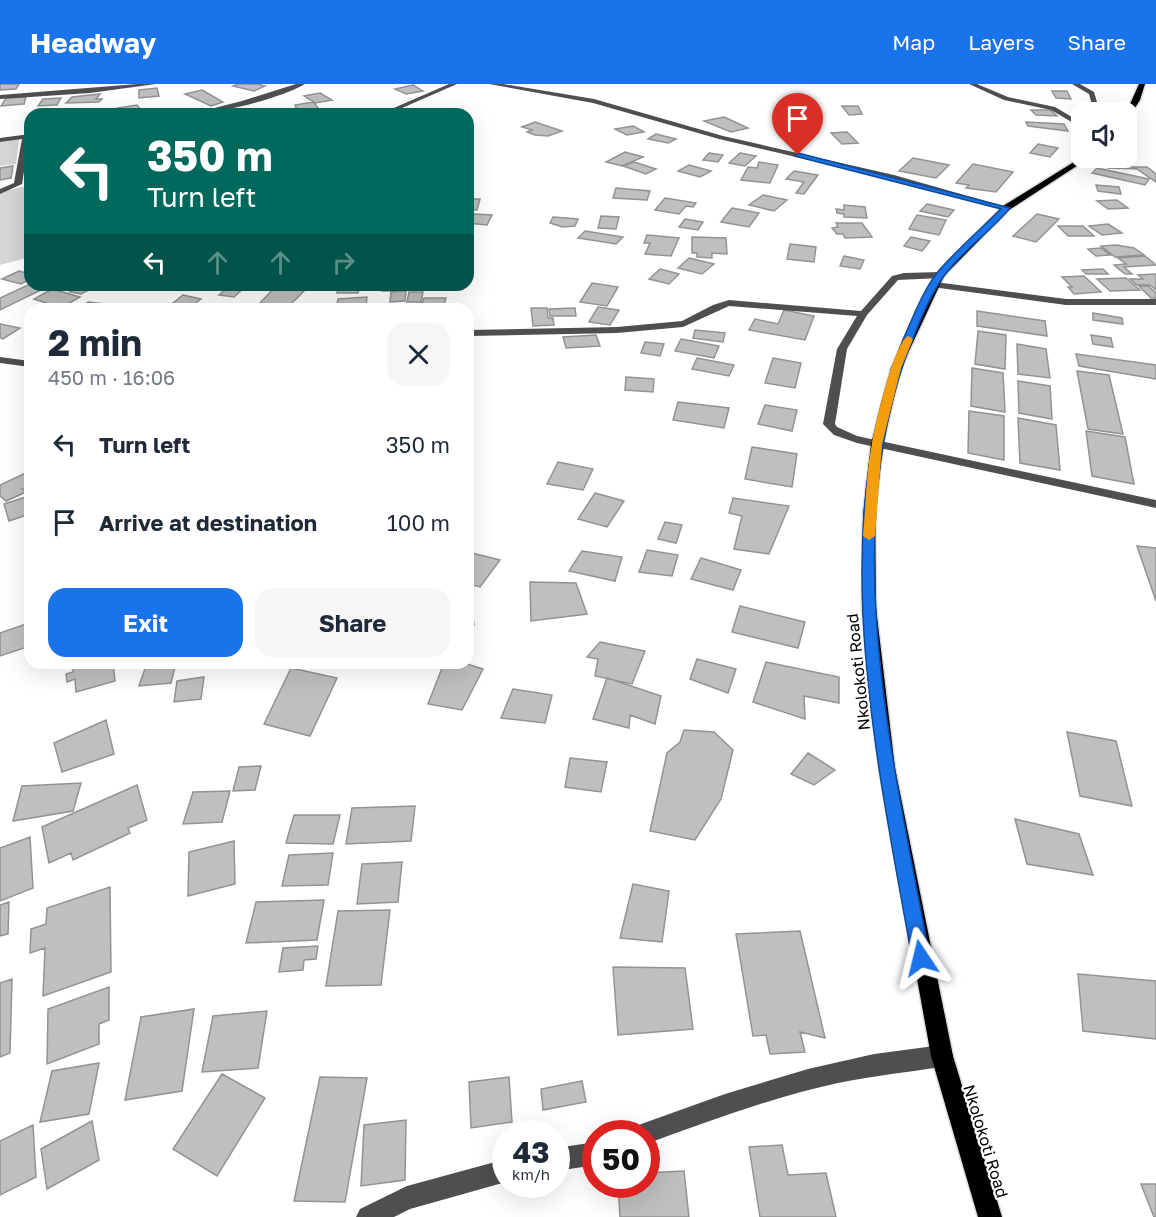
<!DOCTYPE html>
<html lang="en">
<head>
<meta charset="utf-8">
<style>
  :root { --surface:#fff; --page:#f6f6f7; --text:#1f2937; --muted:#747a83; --accent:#1a73e8 }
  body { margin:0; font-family:"Golos Text",sans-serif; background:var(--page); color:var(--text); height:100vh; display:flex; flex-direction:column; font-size:22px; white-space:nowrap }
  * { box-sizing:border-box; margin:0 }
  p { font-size:20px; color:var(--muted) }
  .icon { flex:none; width:33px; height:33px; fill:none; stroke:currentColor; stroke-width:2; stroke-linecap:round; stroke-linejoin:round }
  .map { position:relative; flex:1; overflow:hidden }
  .sheet { position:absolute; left:24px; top:219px; width:450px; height:366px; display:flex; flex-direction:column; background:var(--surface); border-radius:18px; box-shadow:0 6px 24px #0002 }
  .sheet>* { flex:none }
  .banner { position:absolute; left:24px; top:24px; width:450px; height:183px; border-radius:18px; box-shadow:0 6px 24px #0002; background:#00695c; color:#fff; overflow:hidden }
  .tools { position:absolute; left:1071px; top:18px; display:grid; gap:12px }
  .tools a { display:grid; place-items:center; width:66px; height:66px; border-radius:12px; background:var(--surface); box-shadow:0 6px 24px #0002; font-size:30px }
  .speed { position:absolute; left:492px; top:1036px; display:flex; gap:12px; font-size:30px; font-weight:700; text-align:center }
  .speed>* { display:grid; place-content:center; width:78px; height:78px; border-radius:50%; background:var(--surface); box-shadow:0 6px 24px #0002; line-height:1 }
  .speed small { font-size:15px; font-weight:400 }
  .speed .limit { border:9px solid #d22; background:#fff; color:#111 }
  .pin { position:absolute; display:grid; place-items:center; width:51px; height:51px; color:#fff; margin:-62px -26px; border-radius:50% 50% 50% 0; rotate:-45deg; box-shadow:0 0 6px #0007 }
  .pin .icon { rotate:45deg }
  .me { position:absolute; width:66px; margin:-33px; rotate:350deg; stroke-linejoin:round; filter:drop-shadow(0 0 4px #0008) }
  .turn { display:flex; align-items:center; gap:21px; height:126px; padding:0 24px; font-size:27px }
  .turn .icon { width:78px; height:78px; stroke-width:2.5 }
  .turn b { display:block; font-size:42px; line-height:51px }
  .lanes { display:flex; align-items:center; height:57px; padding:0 24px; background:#0003; justify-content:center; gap:30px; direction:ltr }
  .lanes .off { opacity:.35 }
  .round { display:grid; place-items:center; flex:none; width:63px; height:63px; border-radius:18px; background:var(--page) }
  .head { display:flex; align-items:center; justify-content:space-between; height:102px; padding:0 24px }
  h1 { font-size:36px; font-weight:700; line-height:45px }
  .primary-button { display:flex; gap:12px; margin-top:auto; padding:12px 24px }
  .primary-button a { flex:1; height:69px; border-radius:18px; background:var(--accent); color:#fff; font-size:24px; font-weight:700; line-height:69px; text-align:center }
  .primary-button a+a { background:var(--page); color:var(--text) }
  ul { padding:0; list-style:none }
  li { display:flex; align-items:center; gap:18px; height:78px; padding:0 24px }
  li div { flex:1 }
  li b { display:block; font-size:22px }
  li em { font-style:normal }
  header { display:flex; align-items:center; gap:36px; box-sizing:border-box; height:84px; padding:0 30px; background:var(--accent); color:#fff }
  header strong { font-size:28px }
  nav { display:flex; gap:33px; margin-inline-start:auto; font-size:21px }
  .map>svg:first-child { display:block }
  .green { fill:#d6d6d6 }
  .building { fill:#bfbfbf; stroke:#939393; stroke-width:1.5 }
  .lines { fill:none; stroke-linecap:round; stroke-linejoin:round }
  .major-casing { stroke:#dbdbdb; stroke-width:3 }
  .minor { fill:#4f4f4f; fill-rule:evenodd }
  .major { fill:#000; fill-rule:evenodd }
  .route { fill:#1a73e8; stroke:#114b97; stroke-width:1.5 }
  .slow { fill:#f59e0b }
  .labels { text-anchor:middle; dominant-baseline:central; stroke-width:4.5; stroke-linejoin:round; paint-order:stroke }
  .street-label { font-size:16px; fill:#000; stroke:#fff }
</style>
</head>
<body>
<header>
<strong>Headway</strong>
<nav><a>Map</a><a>Layers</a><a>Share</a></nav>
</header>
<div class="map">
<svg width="1156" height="1133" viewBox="0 0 1156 1133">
  <rect width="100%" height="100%" fill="#fff"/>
  <path class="green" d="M19,55L16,80L0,82V58Z
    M22,103L30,104V173L0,181V108Z"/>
  <path class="building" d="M0,0H19L16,5L0,6Z
    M238,0H257L265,2L254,7L233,2Z
    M413,1L423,7L406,10L395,5Z
    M157,4L159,12L139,14V6Z
    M202,6L223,18L211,22L185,10Z
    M1052,7H1067L1071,15L1056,14Z
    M320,9L332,16L315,19L304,12Z
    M100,10L96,15H102L99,18L66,19L72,13Z
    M26,13L24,20L1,22L6,14Z
    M61,14L57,21L38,22L43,15Z
    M313,18L319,25L298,29L295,21Z
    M137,21L144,30H120L117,24Z
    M842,22H858L862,30L849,31Z
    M1031,26H1050L1057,32L1036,31Z
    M724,33L748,44L731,48L704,37Z
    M797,37L813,45L799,47L784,40Z
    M535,38L562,47L548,52L535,51L527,48L532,46L522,43Z
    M1026,38L1064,40L1068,47L1028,42Z
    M633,42L644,48L627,51L615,45Z
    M847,48L858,59L842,60L831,49Z
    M656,50L676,55L668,59L648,55Z
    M1038,60L1058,64L1050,73L1030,69Z
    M625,68L643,73L622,82L606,78Z
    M709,69L723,71L718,78L703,76Z
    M740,69L756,72L745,82L729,79Z
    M913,74L949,81L936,94L899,87Z
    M634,78L656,85L646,90L623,82Z
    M759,78L778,81L770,99L741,96L748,83L757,84Z
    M973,80L1013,88L996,108L966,104L969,101L956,99Z
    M1103,80H1127L1135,85L1108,84Z
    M689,81L711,87L700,93L678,87Z
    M13,82L11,94L0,96V84Z
    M1134,83H1147L1156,90V98Z
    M1097,84L1149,95L1145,101L1092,89Z
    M794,87L818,91L804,110L796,109L804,98L786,95Z
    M1096,101L1119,103L1121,110L1098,107Z
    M616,104L650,107L647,116L613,114Z
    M763,111L787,116L774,127L749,121Z
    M665,114L696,119L693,123L686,122L679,130L655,126Z
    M468,115H480L477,126H468Z
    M1117,116L1128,124L1108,125L1097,117Z
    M927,120L954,126L948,133L920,127Z
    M844,121L865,123L867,134L844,133V130L837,129L836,125L844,126Z
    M732,124L759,129L749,143L721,138Z
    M473,130L492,131L487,141L468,139Z
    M1037,130L1059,135L1036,158L1013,152Z
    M917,131L946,136L939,151L909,145Z
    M601,132L619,133L616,145L598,144Z
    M553,133L578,135L575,142L563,143L550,139Z
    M685,135L703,138L698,146L679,143Z
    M836,139H862L872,153L845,154L843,150H837L832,144L838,143Z
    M1108,140L1122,149L1102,151L1089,142Z
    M1058,142H1083L1094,152H1068Z
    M585,147L623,153L616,160L578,154Z
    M647,151L679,154L671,172L645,170L650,159H644Z
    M692,153L726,154L727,170L712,169V174L697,173V169H692Z
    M911,153L930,157L922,167L904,162Z
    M790,160L816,163L814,178L787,175Z
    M1116,161L1134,164L1144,171L1115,173L1101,162Z
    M1101,164L1110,171L1096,172L1088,165Z
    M844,172L864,176L860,185L840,182Z
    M1145,172L1156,181L1124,183L1132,190H1125L1114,181L1126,180L1118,174Z
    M689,174L714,180L702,190L678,184Z
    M660,185L679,190L669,200L649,195Z
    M1103,185L1108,190H1086L1082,186Z
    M19,187L30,190V195L21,200L2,195Z
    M1156,190V206L1150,201H1137L1130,195H1143L1138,191Z
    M1084,192L1101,208L1074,210L1068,203H1072L1062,193Z
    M1126,194L1140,206L1110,207L1097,195Z
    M592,199L618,203L607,222L580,218Z
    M28,201L43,205L0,226V214Z
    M55,201H98L81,210L70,208L74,206Z
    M231,201H247L234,213L219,211Z
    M375,201H394V207H382V204L375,205Z
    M411,201H433V206H410Z
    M276,202L305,206L288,223L259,220Z
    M1139,202H1148L1156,209V214H1151Z
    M360,203L358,209H337L338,204Z
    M52,205L80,213L59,225L42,223L49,220L34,215Z
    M406,207L405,217L390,218L391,208Z
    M409,208H423L421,218H407Z
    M183,211L201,215L188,225L168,223Z
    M367,213L366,222L336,225L338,215Z
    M424,214H446L443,225H420Z
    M88,218L106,220L100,225H80Z
    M598,223L619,226L610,241L589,238Z
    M531,224H547L548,234H553L554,241L533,242Z
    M575,224L576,232H550L549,225Z
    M784,226L814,232L805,256L749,246L755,235L778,240Z
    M977,227L1045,237L1047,252L977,242Z
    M1093,229L1122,234L1123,240L1093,236Z
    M0,240L20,244L3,255L0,254Z
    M695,246L725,249L723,258L693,254Z
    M978,247L1006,251L1005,285L975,280Z
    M596,251L600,262L566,264L563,253Z
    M1091,251L1111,254L1113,263L1093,260Z
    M681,255L719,262L714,274L675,267Z
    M645,258L664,260L660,272L641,269Z
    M1017,260L1046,265L1050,294L1018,290Z
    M1076,270L1156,281V295L1079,282Z
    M697,274L734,281L729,292L692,285Z
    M773,274L801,279L795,304L765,299Z
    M972,284L1003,289L1005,328L971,322Z
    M1077,287L1109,291L1123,350L1088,345Z
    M626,293L654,295L653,308L625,306Z
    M1018,297L1050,302L1052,335L1019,329Z
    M678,318L729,324L724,344L673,336Z
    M765,321L797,326L792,347L758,340Z
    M969,327L1004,332V376L968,369Z
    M1018,334L1056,341L1060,386L1020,379Z
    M1086,347L1125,353L1134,400L1092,392Z
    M752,363L797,370L792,403L745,395Z
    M558,378L593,385L583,406L547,400Z
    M30,387V402L22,405L26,408L6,417L0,412V401Z
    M30,408V430L9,437L4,420L29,412Z
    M595,409L624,417L607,443L578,435Z
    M733,414L789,422L769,470L734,465L742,432L729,429Z
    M665,438L682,441L676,459L658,455Z
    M1137,462L1156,464V517Z
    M647,466L678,471L672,492L639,488Z
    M582,467L622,473L615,497L569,487Z
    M468,468L500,476L480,503L468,500Z
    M701,474L741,486L733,506L691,495Z
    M530,498L576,499L587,530L531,537Z
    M468,522H471L474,541H468Z
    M740,522L805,538L798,564L732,548Z
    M29,539L30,562L0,572V549Z
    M600,558L645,567L632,600L595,592L598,575L587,573Z
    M697,575L736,585L728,609L690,595Z
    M766,578L839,593V619L804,612L805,635L753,618Z
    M73,579H113L115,597L76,608L75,595L67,598L66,590L73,588Z
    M147,579H176L171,599L139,602Z
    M444,579H464L483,585L462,626L428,620Z
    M291,584L337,594L310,652L264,640Z
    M204,593L201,615L174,618L177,597Z
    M607,594L661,612L655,640L630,631L629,644L593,635Z
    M513,605L552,611L545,639L501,634Z
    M106,636L114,670L62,688L54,659Z
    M684,646L714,648L733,666L721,715L695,756L650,747L667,669L680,658Z
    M1067,648L1116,657L1132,722L1080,712Z
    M808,669L835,686L814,701L791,690Z
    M570,674L607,678L601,708L565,703Z
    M261,682L255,706L233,707L239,683Z
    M81,699L73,727L13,737L22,702Z
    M137,701L147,736L128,744L130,749L73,776L71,769L49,779L42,743Z
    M230,707L222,738L183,740L193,708Z
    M415,722L411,757L346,760L352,724Z
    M294,731H340L333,760L286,759Z
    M1015,735L1079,750L1093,791L1027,780Z
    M30,753L33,804L0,817V764Z
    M234,757L235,800L188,812L189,768Z
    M333,769L328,801L282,802L289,771Z
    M402,778L398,818L357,820L362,780Z
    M633,800L669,807L662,858L620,854Z
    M110,803L111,888L43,912L45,864L30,869L31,845L46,840L47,824Z
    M324,816L317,856L246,859L256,818Z
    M9,818L8,850L0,852V821Z
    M390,826L381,901L326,902L338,827Z
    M800,847L825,954L800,948L805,968L770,970L766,951L753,952L736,850Z
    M318,862L316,875L304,876L303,886L279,888L283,864Z
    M613,883L685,884L693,945L618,951Z
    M1078,890L1156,897V955L1083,947Z
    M12,895L10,969L0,973V899Z
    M109,903V936L99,940V960L47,980L48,925Z
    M194,925L182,1007L125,1016L141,933Z
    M267,927L258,984L202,988L213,932Z
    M99,979L89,1030L40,1038L52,987Z
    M222,990L265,1014L217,1092L173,1065Z
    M320,993L367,994L345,1118L294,1117Z
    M509,993L512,1038L471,1044L469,998Z
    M582,997L586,1018L543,1026L541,1005Z
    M406,1036L405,1096L361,1102L364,1041Z
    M92,1037L99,1076L47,1105L41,1065Z
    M33,1041L36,1093L0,1111V1057Z
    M782,1061L788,1091L826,1089L836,1133H760L749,1063Z
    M684,1087L689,1133H620L618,1101H646V1089Z
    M1141,1100H1156V1133H1154Z"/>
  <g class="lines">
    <defs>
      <path id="major" d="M1139,0H1145L1140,16L1126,38V29Z
        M1082,73L1089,74L1009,126L944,192L901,284L883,360L875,431L876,524L895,684L953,972L1002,1133H978L931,972L879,684L862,524L863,431L871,360L891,284L935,191L1003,122Z"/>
    </defs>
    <use href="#major" class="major-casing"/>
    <path class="minor" d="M137,0H156L90,9L0,15V11Z
      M296,0H305C281,14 219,30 191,30L242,17Z
      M449,0H457L402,24L452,27L455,30L394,28L380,30Z
      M489,0H503L594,15L723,52L894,91L1010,124L1006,126L890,95L719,55L593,19Z
      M969,0H977L1008,13L1055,23L1082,39V44L1051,26L1004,16Z
      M1072,0H1080L1094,8L1100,28H1094L1089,10Z
      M30,50L22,100L0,110V105L14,99L22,55L0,58V54Z
      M904,189L940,188L945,191L940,194L898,196L867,231L847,265L835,340L837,343L857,352L1156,416V424L857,359L834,351L823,340L837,265L857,232L729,222L683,243L617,249L468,252V246L617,243L682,237L713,221L729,216L861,227L892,192Z
      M935,198L1066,215H1156V221H1066L932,203L930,201Z
      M0,273L30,277V283L0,279Z
      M942,961L950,964L953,972L950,980L942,983C907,988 873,992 838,999C773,1013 709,1037 646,1060V1050H633L636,1042L644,1039L725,1010L808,985L874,970Z
      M596,1058V1081L556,1087V1064Z
      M506,1075V1098L410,1125L394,1133H356L360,1125L407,1102Z"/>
    <use href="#major" class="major"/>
  </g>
  <path class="route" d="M798,69L1010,124C990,148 962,167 944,192C930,211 920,236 912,257C835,446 894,681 930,874L928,881L921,883L915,881L912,874C878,681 824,446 902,258C912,236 922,208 937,189C956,166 980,146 1001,125L795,72Z"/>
  <path class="slow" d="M908,252L913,255L901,284L882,360L875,452L869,456L863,452C866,421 866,390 872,360C875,341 894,259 908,252Z"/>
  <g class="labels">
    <g class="street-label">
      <text transform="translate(858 588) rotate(-96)">Nkolokoti Road</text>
      <text transform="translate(986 1057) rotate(73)">Nkolokoti Road</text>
    </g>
  </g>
</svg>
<div class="tools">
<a><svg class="icon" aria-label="sound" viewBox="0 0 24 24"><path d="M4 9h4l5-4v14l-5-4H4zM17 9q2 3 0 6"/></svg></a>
</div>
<div class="speed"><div>43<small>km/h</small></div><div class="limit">50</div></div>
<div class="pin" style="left:798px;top:71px;background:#d93025"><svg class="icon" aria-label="arrive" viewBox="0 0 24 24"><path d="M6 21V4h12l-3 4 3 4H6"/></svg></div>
<svg class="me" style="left:921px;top:874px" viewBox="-20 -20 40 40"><path d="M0-17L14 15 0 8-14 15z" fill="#1a73e8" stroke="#fff" stroke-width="4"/></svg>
<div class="banner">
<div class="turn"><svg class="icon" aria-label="left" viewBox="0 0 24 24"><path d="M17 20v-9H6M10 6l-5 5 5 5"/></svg><div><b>350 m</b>Turn left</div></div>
<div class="lanes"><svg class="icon" aria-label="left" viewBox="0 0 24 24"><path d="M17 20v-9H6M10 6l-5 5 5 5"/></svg><svg class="icon off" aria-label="ahead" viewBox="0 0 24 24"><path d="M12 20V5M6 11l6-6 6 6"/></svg><svg class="icon off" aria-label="ahead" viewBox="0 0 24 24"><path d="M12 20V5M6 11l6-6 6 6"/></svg><svg class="icon off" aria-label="right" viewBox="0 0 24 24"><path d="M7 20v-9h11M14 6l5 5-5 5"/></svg></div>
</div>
<section class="sheet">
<div class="head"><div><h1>2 min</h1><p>450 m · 16:06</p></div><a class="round"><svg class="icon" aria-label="close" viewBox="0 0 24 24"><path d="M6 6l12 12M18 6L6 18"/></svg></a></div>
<ul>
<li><svg class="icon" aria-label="left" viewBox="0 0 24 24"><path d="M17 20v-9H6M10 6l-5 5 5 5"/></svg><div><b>Turn left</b></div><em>350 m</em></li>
<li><svg class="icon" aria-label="arrive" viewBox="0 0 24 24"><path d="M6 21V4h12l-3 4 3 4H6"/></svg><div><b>Arrive at destination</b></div><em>100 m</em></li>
</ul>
<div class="primary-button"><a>Exit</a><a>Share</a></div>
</section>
</div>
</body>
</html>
